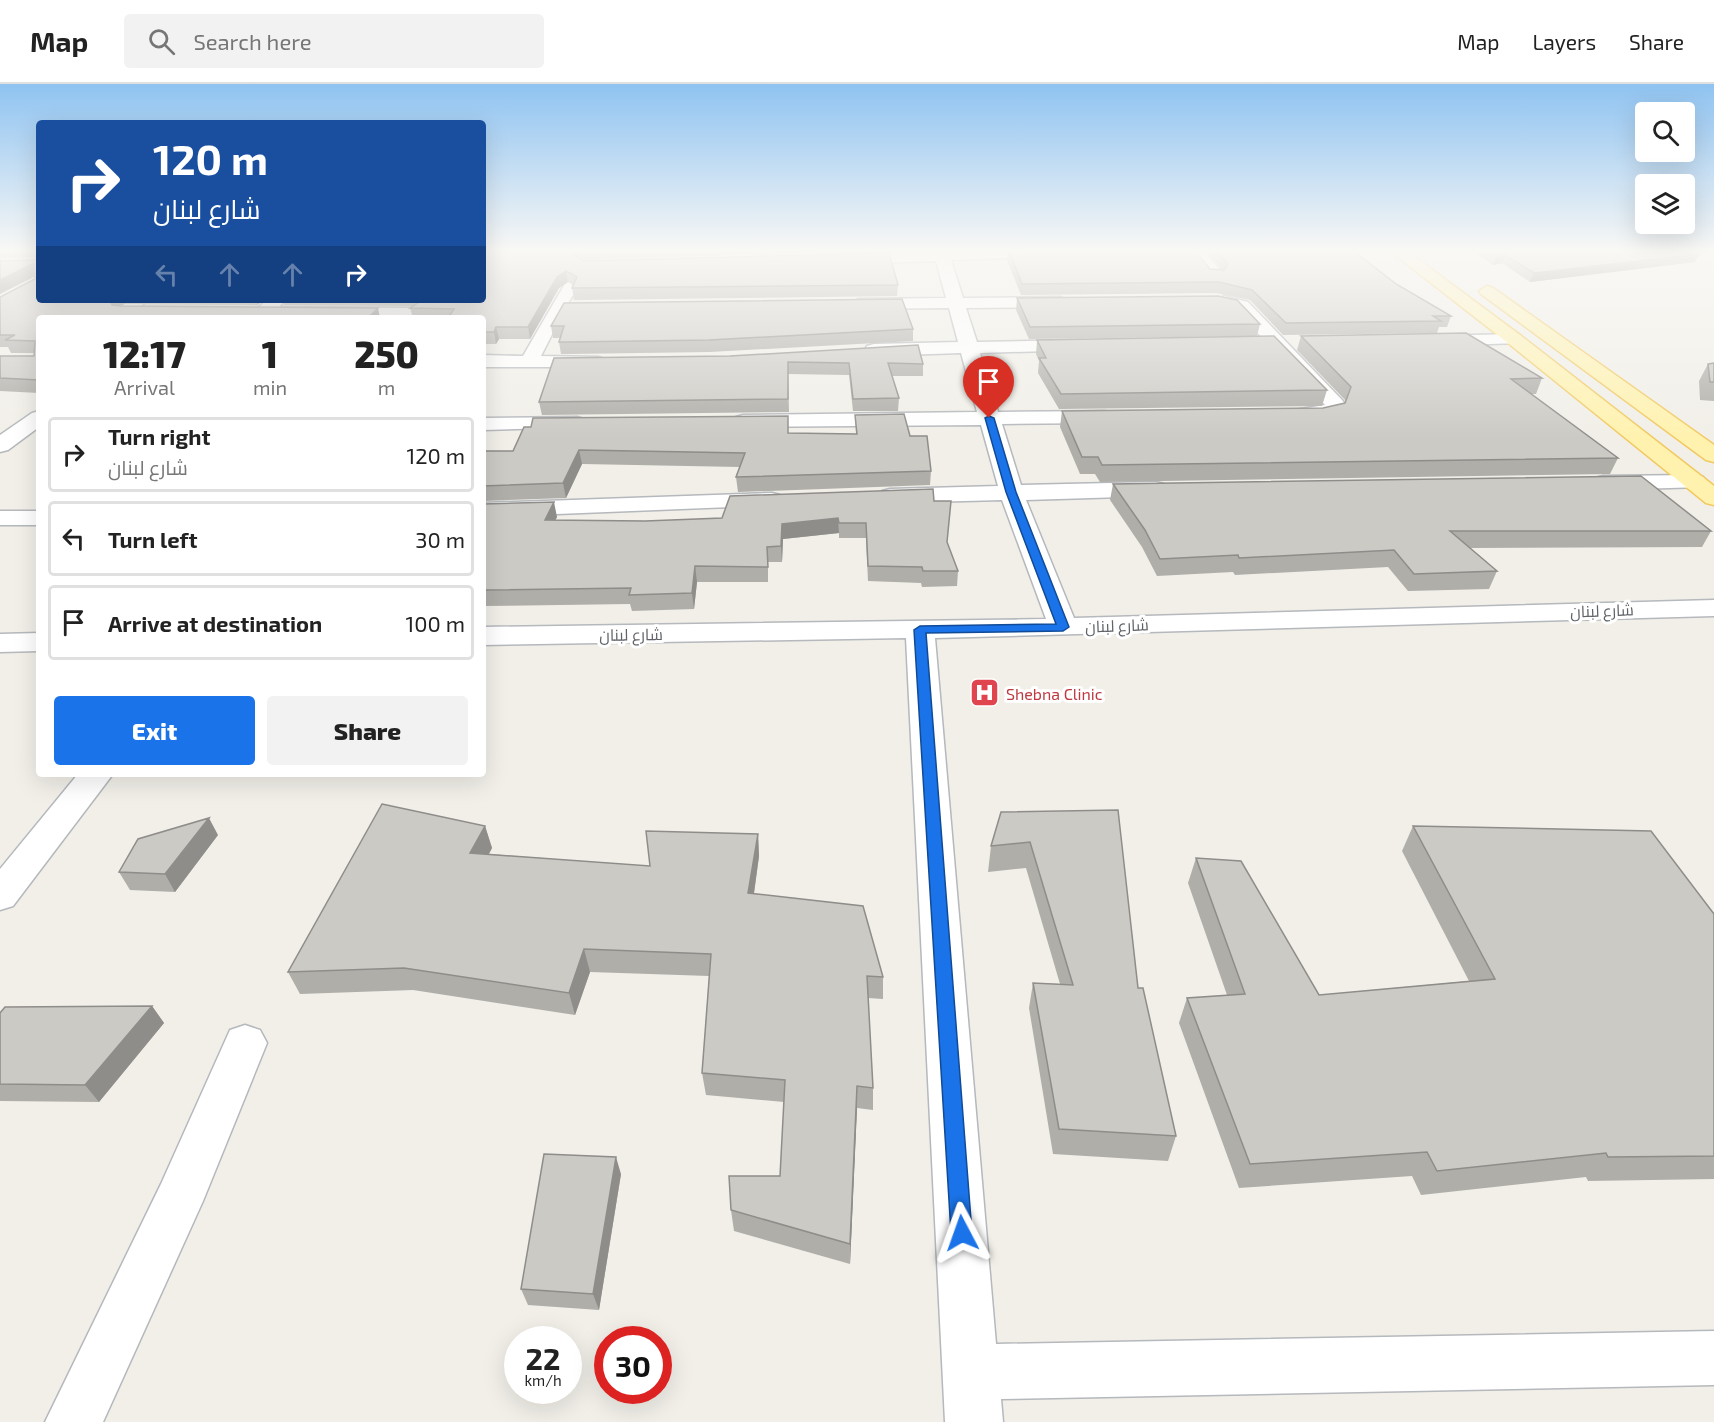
<!DOCTYPE html>
<html lang="en">
<head>
<meta charset="utf-8">
<style>
  :root { --surface:#fff; --page:#f2f2f2; --text:#222; --muted:#767676; --line:#e0e0e0; --accent:#1a73e8 }
  body { margin:0; font-family:"Exo 2",Cairo,sans-serif; background:var(--page); color:var(--text); height:100vh; display:flex; flex-direction:column; font-size:22px; white-space:nowrap }
  * { box-sizing:border-box; margin:0 }
  p { font-size:20px; color:var(--muted) }
  .icon { flex:none; width:33px; height:33px; fill:none; stroke:currentColor; stroke-width:2; stroke-linecap:round; stroke-linejoin:round }
  .map { position:relative; flex:1; overflow:hidden }
  .panel { position:absolute; left:36px; top:231px; width:450px; height:462px; display:flex; flex-direction:column; background:var(--surface); border-radius:6px; box-shadow:0 6px 24px #0002 }
  .panel>* { flex:none }
  .banner { position:absolute; left:36px; top:36px; width:450px; height:183px; border-radius:6px; box-shadow:0 6px 24px #0002; background:#1a4fa0; color:#fff; overflow:hidden }
  .tools { position:absolute; left:1635px; top:18px; display:grid; gap:12px }
  .tools a { display:grid; place-items:center; width:60px; height:60px; border-radius:6px; background:var(--surface); box-shadow:0 6px 24px #0002; font-size:30px }
  .speed { position:absolute; left:504px; top:1242px; display:flex; gap:12px; font-size:30px; font-weight:700; text-align:center }
  .speed>* { display:grid; place-content:center; width:78px; height:78px; border-radius:50%; background:var(--surface); box-shadow:0 6px 24px #0002; line-height:1 }
  .speed small { font-size:15px; font-weight:400 }
  .speed .limit { border:9px solid #d22; background:#fff; color:#111 }
  .pin { position:absolute; display:grid; place-items:center; width:51px; height:51px; color:#fff; margin:-62px -26px; border-radius:50% 50% 50% 0; rotate:-45deg; box-shadow:0 0 6px #0007 }
  .pin .icon { rotate:45deg }
  .me { position:absolute; width:66px; margin:-33px; rotate:356deg; stroke-linejoin:round; filter:drop-shadow(0 0 4px #0008) }
  .turn { display:flex; align-items:center; gap:21px; height:126px; padding:0 18px; font-size:27px }
  .turn .icon { width:78px; height:78px; stroke-width:2.5 }
  .turn b { display:block; font-size:42px; line-height:51px }
  .lanes { display:flex; align-items:center; height:57px; padding:0 18px; background:#0003; justify-content:center; gap:30px; direction:ltr }
  .lanes .off { opacity:.35 }
  .eta { display:flex; justify-content:space-evenly; align-items:center; height:102px; text-align:center }
  .eta b { font-size:36px; font-weight:800; line-height:42px }
  .button { display:flex; gap:12px; margin-top:auto; padding:12px 18px }
  .button a { flex:1; height:69px; border-radius:6px; background:var(--accent); color:#fff; font-size:24px; font-weight:800; line-height:69px; text-align:center }
  .button a+a { background:var(--page); color:var(--text) }
  ul { padding:0; list-style:none }
  li { display:flex; align-items:center; gap:18px; height:75px; margin:0 12px 9px; padding:0 6px; border:3px solid var(--line); border-radius:6px }
  li div { flex:1 }
  li b { display:block; font-size:22px }
  li em { font-style:normal }
  header { display:flex; align-items:center; gap:36px; box-sizing:border-box; height:84px; padding:0 30px; background:var(--surface); border-bottom:2px solid var(--line) }
  header strong { font-size:28px }
  nav { display:flex; gap:33px; margin-inline-start:auto; font-size:21px }
  .search { width:420px; height:54px; background:var(--page); display:flex; align-items:center; gap:15px; box-sizing:border-box; padding:0 21px; border-radius:6px; color:var(--muted); font-size:22px }
  .map>svg:first-child { display:block }
  .lines { fill:none; stroke-linecap:round; stroke-linejoin:round }
  .minor-casing { stroke:#b5b8bc; stroke-width:3 }
  .major-casing { stroke:#f2c960; stroke-width:3 }
  .minor { fill:#fff; fill-rule:evenodd }
  .major { fill:#fff2af; fill-rule:evenodd }
  .wall { fill:#afaea9 }
  .shaded-wall { fill:#8f8d8a }
  .building { fill:#cccac5; stroke:#8f8d8a; stroke-width:1.5 }
  .route { fill:#1a73e8; stroke:#114b97; stroke-width:1.5 }
  .labels { text-anchor:middle; dominant-baseline:central; stroke-width:6; stroke-linejoin:round; paint-order:stroke }
  .street-label { font-size:16px; fill:#5f6368; stroke:#fff }
  .health-label { font-size:16px; fill:#be3a42; stroke:#fff; text-anchor:start }
</style>
</head>
<body>
<header>
<strong>Map</strong>
<div class="search"><svg class="icon" aria-label="search" viewBox="0 0 24 24"><circle cx="10" cy="10" r="6"/><path d="M15 15l6 6"/></svg>Search here</div>
<nav><a>Map</a><a>Layers</a><a>Share</a></nav>
</header>
<div class="map">
<svg width="1714" height="1338" viewBox="0 0 1714 1338">
  <rect width="100%" height="100%" fill="#f1efe8"/>
  <g class="lines">
    <defs>
      <path id="minor" d="M584,167H599L566,223L541,272L598,273L605,275L607,279L605,283H483V271L523,272Z
        M934,167H1105L1098,171L951,176L963,214L1061,213L1069,218L1061,223L966,224L977,258L1080,256L1086,257L1089,261L1086,265L1080,266L980,269L998,328L1105,327L1112,329L1115,333L1112,337L1105,339L1002,340L1021,401L1156,398L1164,400L1168,405L1164,410L1156,412L1026,416L1074,534L1714,516V532L935,554L996,1260L1714,1247V1301L1001,1315L1003,1338H945L906,554L483,561V543L1046,535L1002,416L890,419L882,417L878,412L882,407L890,405L998,402L981,341L743,343L736,341L732,337L736,333L743,331L977,328L961,269L874,272L867,270L865,266L867,262L874,260L958,258L949,224L858,225L850,220L858,215L946,214L936,177L847,180L839,175L847,170Z
        M1187,167H1204L1224,191L1222,194H1210Z
        M1224,212L1248,218L1342,316L1345,320L1340,332L1295,337L1288,335L1285,331L1288,327L1325,321L1236,226L1218,221L1216,217Z
        M129,216H148L127,234H107Z
        M267,216H285L279,223L411,224L417,225L420,229L412,234L256,232L253,228Z
        M1514,250L1520,251L1523,255L1520,259L1432,262L1426,261L1423,257L1426,253L1432,252Z
        M39,327V343L8,366L0,368V351L32,329Z
        M577,333L584,335L588,339L584,343L483,346V334Z
        M1695,391L1703,393L1707,398L1703,403L1603,406L1595,404L1591,399L1595,394L1603,392Z
        M772,409L780,411L784,416L780,421L483,433V419Z
        M0,427H39V441H0Z
        M39,549V567L0,568V550Z
        M78,690H113L13,822L0,826V785Z
        M245,941L260,946L267,959L203,1117L103,1338H45L161,1100L230,946Z"/>
      <path id="major" d="M1390,167H1407L1520,251L1714,402V421L1706,419L1508,259Z
        M1487,202L1493,204L1714,361V378L1706,376L1481,210L1479,207Z"/>
    </defs>
    <use href="#minor" class="minor-casing"/>
    <use href="#major" class="major-casing"/>
    <use href="#minor" class="minor"/>
    <use href="#major" class="major"/>
  </g>
  <path class="wall" d="M0,167H39V216H264L257,221L125,220L39,234V309L0,307V272H34V269H11L8,263H0V213L35,195V192L0,210V177L34,176L36,173L0,174Z
    M483,167H845L581,176L583,177L898,201L897,212L574,216L572,204L573,201L568,198L559,204L530,255H499L496,260H483V234H413L410,224L413,222H411L284,221L282,216H483Z
    M1008,167H1195L1210,185L1222,186L1207,167H1354L1396,200L1451,232L1447,243H1439L1437,249L1283,251L1250,216L1216,209L1021,211L1007,176Z
    M1473,167H1699V170L1695,178L1530,198L1502,179L1493,181Z
    M1017,214L1260,240L1257,252L1029,255L1016,226Z
    M551,242L913,245V257L710,268L569,270H561L559,258L560,254H553Z
    M1301,252L1542,294L1536,310H1530L1618,374L1610,390L1100,398L1095,390H1080L1060,343L1062,327L1323,324L1345,319L1346,317L1297,266Z
    M1037,256L1327,306L1322,322L1059,325L1038,289L1039,277L1036,270Z
    M554,274L923,280V292H892L899,314L898,327H853L849,291L788,290L789,328L542,331L539,318Z
    M1714,279V317L1700,316L1699,297L1708,280Z
    M855,331L910,352L931,387L930,401L738,408L736,393L740,383L582,380L566,414L483,417V367H513L789,349L856,350Z
    M1113,400L1711,447L1702,463L1470,464L1497,487L1489,505L1408,507L1388,483L1235,491L1233,488L1157,492L1142,463L1110,416Z
    M934,417L947,459L958,487L957,502L922,503L921,499L868,497L866,454H839V449L783,455L782,478H768V498H697L694,525L632,527L630,520L483,522V420L557,433L555,436L645,437L722,434Z
    M1118,726L1138,904L1176,1052L1168,1077L1053,1070L1029,924L1033,899L1060,900L1026,784L988,788L991,762Z
    M485,742L492,764L489,770L650,782L758,750L759,772L754,809L883,893V915L868,914L873,1004V1026L857,1024L850,1180L734,1147L731,1126L780,1092L784,1018L706,1011L702,989L709,892L590,888L575,931L413,906L300,910L288,888Z
    M1413,742L1714,830V1095L1588,1097L1586,1093L1421,1111L1412,1092L1239,1104L1179,939L1187,914L1227,911L1188,799L1196,774L1319,911L1469,897L1402,767Z
    M218,751L175,808L130,806L119,788Z
    M152,922L164,939L99,1018L0,1017V929Z
    M621,1090L599,1226L528,1221L521,1205Z"/>
  <path class="shaded-wall" d="M576,167H579L580,176L573,170Z
    M1699,170L1695,178L1530,198L1534,189Z
    M1505,171L1502,179L1493,181L1496,172Z
    M34,179L39,190L0,210V196Z
    M566,187L568,198L559,204L530,255L528,243L557,193Z
    M109,216H123L125,220L117,222L114,227Z
    M256,216H264L257,221Z
    M378,224L380,234H368Z
    M496,243L499,255L496,260L494,248Z
    M579,366L582,380L566,414L563,399Z
    M554,418L557,433L548,451L545,436Z
    M838,434L839,449L783,455L782,478L781,462L782,440Z
    M695,482L697,498L694,525L692,509Z
    M209,734L218,751L175,808L165,790Z
    M485,742L492,764L477,791L470,769Z
    M758,750L759,772L751,831L748,809Z
    M584,865L590,888L575,931L569,909Z
    M152,922L164,939L99,1018L85,1001Z
    M857,1002V1024L850,1180V1160Z
    M616,1073L621,1090L599,1226L593,1210Z"/>
  <path class="building" d="M36,167H39V216H109L112,221L120,222L378,224L368,234H39V296L0,294V272H34L35,257L5,256L15,251H0V213L35,195L34,179L0,196V177L34,176L36,174Z
    M483,167H576L573,170L583,177L889,169L898,201L572,204L577,193L566,187L557,193L528,243H496L494,248H483V234H448L454,225L410,224L419,218L418,216H483Z
    M1009,167H1195L1210,185L1224,186L1228,180L1217,167H1354L1396,200L1451,232H1433L1441,237L1286,239L1252,206L1219,198L1022,200Z
    M1489,167H1699V170L1534,189L1505,171L1496,172Z
    M1218,212L1237,216L1260,240L1030,243L1017,214Z
    M902,215L913,245L709,256L567,258H559L564,242H551L564,219Z
    M1466,249L1542,294L1511,295L1618,374L1102,381L1098,373H1082L1062,327L1323,324L1345,319L1351,303L1301,252Z
    M1274,252L1327,306L1061,310L1039,274H1046L1037,256Z
    M918,261L923,280L888,279L899,314L853,315L849,279L788,278V315L539,318L554,274L730,272Z
    M1714,279V298H1710L1708,280Z
    M904,330L910,352H927L931,387L736,393L745,369L579,366L563,399L483,402V367H513L524,343H531L533,334L788,332V349L857,350L855,331Z
    M1641,392L1711,447H1450L1497,487L1414,490L1394,466L1239,474L1238,471L1160,475L1145,446L1113,400Z
    M933,405L934,417H951L947,458L958,487H923L922,483L868,482L866,439H839L838,434L782,440L781,462L767,463L768,483L695,482L692,509L629,511L631,504L483,506V420L554,418L545,436L645,437L722,434L730,412Z
    M382,720L485,742L470,769L650,782L646,747L758,750L748,809L863,822L883,893L867,892L873,1004L857,1002L850,1160L731,1126L729,1092H780L785,996L702,989L711,870L584,865L569,909L404,884L288,888Z
    M1118,726L1138,904H1143L1176,1052L1059,1045L1033,899L1073,901L1030,758L991,762L1001,728Z
    M209,734L165,790L119,788L138,755Z
    M1413,742L1651,747L1714,830V1072L1608,1073L1606,1069L1437,1087L1427,1068L1250,1080L1187,914L1245,910L1196,774L1241,777L1319,911L1495,895Z
    M152,922L85,1001L0,1000V929L5,923Z
    M544,1070L616,1073L593,1210L521,1205Z"/>
  <linearGradient id="sky" x2="0" y2="1"><stop stop-color="#8fc3f1"/><stop offset="0.47" stop-color="#f9f8f5"/><stop offset="1" stop-color="#f9f8f5" stop-opacity="0"/></linearGradient>
  <rect width="1714" height="355" fill="url(#sky)"/>
  <path class="route" d="M989,332L994,334L1016,408L1069,543L1063,547L926,549L972,1149L969,1156L962,1159L954,1156L951,1149L914,546L920,542L1056,540L1006,408L985,334Z"/>
  <defs>
    <symbol id="hospital-square" viewBox="-11 -11 22 22"><rect x="-9" y="-9" width="18" height="18" rx="4" fill="#e0444e" stroke="#fff"/><path d="M-5-5h3v3.5h4V-5h3V5h-3V1.5h-4V5h-3Z" fill="#fff"/></symbol>
  </defs>
  <g fill-rule="evenodd">
    <use href="#hospital-square" x="968" y="592" width="33" height="33"/>
  </g>
  <g class="labels">
    <g class="street-label">
      <text transform="translate(1602 526) rotate(-2)">شارع لبنان</text>
      <text transform="translate(1117 541) rotate(-2)">شارع لبنان</text>
      <text transform="translate(631 550) rotate(-1)">شارع لبنان</text>
    </g>
    <g class="health-label">
      <text x="1006" y="609">Shebna Clinic</text>
    </g>
  </g>
</svg>
<div class="tools">
<a><svg class="icon" aria-label="search" viewBox="0 0 24 24"><circle cx="10" cy="10" r="6"/><path d="M15 15l6 6"/></svg></a>
<a><svg class="icon" aria-label="layers" viewBox="0 0 24 24"><path d="M12 4l9 5-9 5-9-5zM3 14l9 5 9-5"/></svg></a>
</div>
<div class="speed"><div>22<small>km/h</small></div><div class="limit">30</div></div>
<div class="pin" style="left:989px;top:334px;background:#d93025"><svg class="icon" aria-label="arrive" viewBox="0 0 24 24"><path d="M6 21V4h12l-3 4 3 4H6"/></svg></div>
<svg class="me" style="left:962px;top:1149px" viewBox="-20 -20 40 40"><path d="M0-17L14 15 0 8-14 15z" fill="#1a73e8" stroke="#fff" stroke-width="4"/></svg>
<div class="banner">
<div class="turn"><svg class="icon" aria-label="right" viewBox="0 0 24 24"><path d="M7 20v-9h11M14 6l5 5-5 5"/></svg><div><b>120 m</b>شارع لبنان</div></div>
<div class="lanes"><svg class="icon off" aria-label="left" viewBox="0 0 24 24"><path d="M17 20v-9H6M10 6l-5 5 5 5"/></svg><svg class="icon off" aria-label="ahead" viewBox="0 0 24 24"><path d="M12 20V5M6 11l6-6 6 6"/></svg><svg class="icon off" aria-label="ahead" viewBox="0 0 24 24"><path d="M12 20V5M6 11l6-6 6 6"/></svg><svg class="icon" aria-label="right" viewBox="0 0 24 24"><path d="M7 20v-9h11M14 6l5 5-5 5"/></svg></div>
</div>
<section class="panel">
<div class="eta">
<div><b>12:17</b><p>Arrival</p></div>
<div><b>1</b><p>min</p></div>
<div><b>250</b><p>m</p></div>
</div>
<ul>
<li><svg class="icon" aria-label="right" viewBox="0 0 24 24"><path d="M7 20v-9h11M14 6l5 5-5 5"/></svg><div><b>Turn right</b><p>شارع لبنان</p></div><em>120 m</em></li>
<li><svg class="icon" aria-label="left" viewBox="0 0 24 24"><path d="M17 20v-9H6M10 6l-5 5 5 5"/></svg><div><b>Turn left</b></div><em>30 m</em></li>
<li><svg class="icon" aria-label="arrive" viewBox="0 0 24 24"><path d="M6 21V4h12l-3 4 3 4H6"/></svg><div><b>Arrive at destination</b></div><em>100 m</em></li>
</ul>
<div class="button"><a>Exit</a><a>Share</a></div>
</section>
</div>
</body>
</html>
